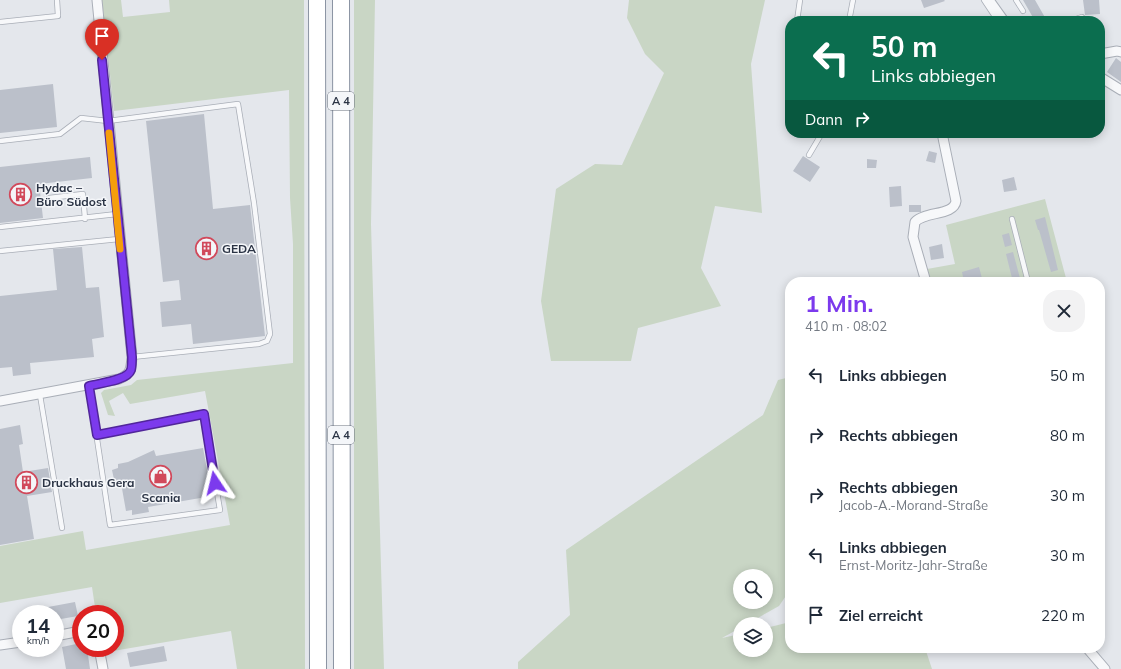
<!DOCTYPE html>
<html lang="de">
<head>
<meta charset="utf-8">
<style>
  :root { --surface:#fff; --page:#f2f2f3; --text:#1f2937; --muted:#747a83; --accent:#7c3aed }
  body { margin:0; font-family:Mulish,sans-serif; background:var(--page); color:var(--text); height:100vh; display:flex; flex-direction:column; font-size:15px; white-space:nowrap }
  * { box-sizing:border-box; margin:0 }
  p { font-size:13px; color:var(--muted) }
  .icon { flex:none; width:22px; height:22px; fill:none; stroke:currentColor; stroke-width:2; stroke-linecap:round; stroke-linejoin:round }
  .map { position:relative; flex:1; overflow:hidden }
  .sheet { position:absolute; left:785px; top:277px; width:320px; height:376px; display:flex; flex-direction:column; background:var(--surface); border-radius:16px; box-shadow:0 2px 10px #0003 }
  .sheet>* { flex:none }
  .hud { position:absolute; left:785px; top:16px; width:320px; height:122px; border-radius:16px; box-shadow:0 2px 10px #0003; background:#0b6e4f; color:#fff; overflow:hidden }
  .tools { position:absolute; left:733px; top:569px; display:grid; gap:8px }
  .tools a { display:grid; place-items:center; width:40px; height:40px; border-radius:50%; background:var(--surface); box-shadow:0 2px 10px #0003; font-size:20px }
  .speed { position:absolute; left:12px; top:605px; display:flex; gap:8px; font-size:20px; font-weight:700; text-align:center }
  .speed>* { display:grid; place-content:center; width:52px; height:52px; border-radius:50%; background:var(--surface); box-shadow:0 2px 10px #0003; line-height:1 }
  .speed small { font-size:10px; font-weight:400 }
  .speed .limit { border:6px solid #d22; background:#fff; color:#111 }
  .pin { position:absolute; display:grid; place-items:center; width:34px; height:34px; color:#fff; margin:-41px -17px; border-radius:50% 50% 50% 0; rotate:-45deg; box-shadow:0 0 4px #0007 }
  .pin .icon { rotate:45deg }
  .me { position:absolute; width:44px; margin:-22px; rotate:350deg; stroke-linejoin:round; filter:drop-shadow(0 0 3px #0008) }
  .turn { display:flex; align-items:center; gap:14px; height:84px; padding:0 20px; font-size:18px }
  .turn .icon { width:52px; height:52px; stroke-width:2.5 }
  .turn b { display:block; font-size:28px; line-height:34px }
  .then { display:flex; align-items:center; height:38px; padding:0 20px; background:#0003; gap:8px; font-size:15px }
  .round { display:grid; place-items:center; flex:none; width:42px; height:42px; border-radius:16px; background:var(--page) }
  .overview { display:flex; align-items:center; justify-content:space-between; height:68px; padding:0 20px }
  h1 { font-size:24px; font-weight:700; line-height:30px; color:var(--accent) }
  ul { padding:0; list-style:none }
  li { display:flex; align-items:center; gap:12px; height:60px; padding:0 20px }
  li div { flex:1 }
  li b { display:block; font-size:15px }
  li em { font-style:normal }
  .map>svg:first-child { display:block }
  .green { fill:#c9d6c5; fill-rule:evenodd }
  .building { fill:#bbc0ca }
  .lines { fill:none; stroke-linecap:round; stroke-linejoin:round }
  .service-casing { stroke:#a9aeb7; stroke-width:6 }
  .minor-casing { stroke:#a9aeb7; stroke-width:11 }
  .motorway-casing { stroke:#8b94a3; stroke-width:18 }
  .service { stroke:#f7f8fa; stroke-width:4.5 }
  .minor { stroke:#f7f8fa; stroke-width:9 }
  .motorway { stroke:#fff; stroke-width:16 }
  .route-casing { stroke:#51269a; stroke-width:10 }
  .route { stroke:#7c3aed; stroke-width:7 }
  .slow { stroke:#f59e0b; stroke-width:7 }
  .labels { text-anchor:middle; dominant-baseline:central; stroke-width:3; stroke-linejoin:round; paint-order:stroke }
  .shield { fill:#f4f6f9; stroke:#676e7b; stroke-width:1 }
  .shield-label { font-size:11px; font-weight:bold; fill:#2b3445 }
  .poi-label { font-size:12px; font-weight:bold; fill:#2b3445; stroke:#f4f6f9; text-anchor:start }
</style>
</head>
<body>
<div class="map">
<svg width="1121" height="669" viewBox="0 0 1121 669">
  <rect width="100%" height="100%" fill="#e4e7ec"/>
  <path class="green" d="M102,0H121L123,17L170,12L169,0H304L305,669H237L231,631L107,652L106,648H115V614H96L92,587L0,603V546L83,531L86,550L230,525L205,391L130,404L123,393L109,401L115,416L108,415L101,393L104,390L131,385L137,380L293,363V244L290,198L289,90L114,111Z
    M354,0H375L371,224L384,669H354Z
    M629,0H765L751,64L762,213L715,206L701,268L721,306L638,328L631,361H551L541,301L556,189L595,164L622,165L664,73L645,54L627,18Z
    M1045,199L1067,282H931L927,269L955,264L946,225Z
    M790,377V590L779,606L747,624H740V628L722,638L740,634V650H766V628L790,622V648H925L932,669H518V662L570,615L566,550L763,415L778,380ZM740,576H766V602H740Z"/>
  <path class="building" d="M921,0H944L945,1L924,8Z
    M1023,0H1035L1047,21H1035Z
    M1083,0H1099L1100,14L1085,15Z
    M1116,58L1121,62V82L1107,72Z
    M53,84L57,127L0,133V90Z
    M204,114L213,209L250,205L265,336L193,344L191,324L162,327L160,302L181,300L179,280L163,282L146,121Z
    M929,151L937,153L935,163L926,161Z
    M803,156L820,167L810,182L793,171Z
    M90,157L92,178L39,184L43,218L0,223V167Z
    M867,159L877,160L876,168H867Z
    M1014,177L1017,190L1004,192L1002,180Z
    M901,186L902,206L890,207L889,187Z
    M909,205H921V212H909Z
    M1045,217L1058,270L1051,272L1039,230H1038L1035,220Z
    M1009,233L1012,245L1005,247L1002,235Z
    M942,244L944,258L931,260L929,247Z
    M82,247L86,288L99,287L104,337L92,339L94,357L30,363L31,374L13,376L12,367L0,368V296L57,290L53,249Z
    M1013,252L1021,282H1013L1006,254Z
    M979,267L983,282H964L962,272Z
    M20,425L23,444L19,445L23,472L48,468L52,492L27,496L34,539L0,545V429Z
    M203,448L212,496L148,507L149,512L132,515V510L126,511L121,483L115,484L112,470L118,468V464L128,462L154,450L156,456Z
    M75,602L78,616L55,620V614H32V610Z
    M81,643V648H87L90,669H66L62,647Z
    M164,646L167,661L130,667L127,653Z"/>
  <g class="lines">
    <defs>
      <path id="service" d="M984,0L998,21
        M1016,0L1023,11
        M797,21L800,0
        M849,21L853,0
        M1070,21L1082,17
        M0,22L58,16L57,0
        M0,141L60,134L81,118L108,121L238,104L254,203L270,334L267,341L259,344L132,357
        M809,155L822,133
        M49,198L83,194L85,219
        M1012,219L1028,282
        M0,227L117,214
        M0,251L119,239
        M89,386L110,525L220,510L204,415L97,435
        M40,395L62,528"/>
      <path id="minor" d="M989,0L1004,21
        M1100,54L1117,51L1121,52
        M1100,77L1121,90
        M926,282L913,237L915,222C925,211 954,216 956,201L942,133
        M0,401L119,379C131,374 131,369 132,357L97,0
        M55,636L81,631
        M0,645L21,642
        M99,648L103,669
        M1087,648L1105,669"/>
      <path id="motorway" d="M317,0L318,669
        M341,0L342,669"/>
    </defs>
    <use href="#service" class="service-casing"/>
    <use href="#minor" class="minor-casing"/>
    <use href="#motorway" class="motorway-casing"/>
    <use href="#service" class="service"/>
    <use href="#minor" class="minor"/>
    <use href="#motorway" class="motorway"/>
  </g>
  <g class="lines">
    <defs>
      <path id="route" d="M102,60L132,357C132,361 132,366 131,370C127,381 99,383 89,386L97,435L204,414L215,483"/>
    </defs>
    <use href="#route" class="route-casing"/>
    <use href="#route" class="route"/>
    <path class="slow" d="M109,133L120,249"/>
  </g>
  <defs>
    <symbol id="building-ring" viewBox="-11 -11 22 22"><circle r="9.5" fill="#f4f6f9" stroke="#d1495b" stroke-width="1.5"/><path d="M-4-6H4V6H1V3H-1V6H-4ZM-2.5-4.3h1.7v1.8h-1.7ZM.8-4.3h1.7v1.8H.8ZM-2.5-1h1.7V.8h-1.7ZM.8-1h1.7V.8H.8Z" fill="#d1495b"/></symbol>
    <symbol id="shop-ring" viewBox="-11 -11 22 22"><circle r="9.5" fill="#f4f6f9" stroke="#d1495b" stroke-width="1.5"/><path d="M-5-2.5h2.3a2.7 3.5 0 0 1 5.4 0H5L5.5 6h-11ZM-1.5-2.5h3a1.5 2.3 0 0 0-3 0Z" fill="#d1495b"/></symbol>
  </defs>
  <g fill-rule="evenodd">
    <use href="#building-ring" x="8" y="182" width="25" height="25"/>
    <use href="#building-ring" x="194" y="236" width="25" height="25"/>
    <use href="#shop-ring" x="148" y="464" width="25" height="25"/>
    <use href="#building-ring" x="14" y="470" width="25" height="25"/>
  </g>
  <g class="labels">
    <g class="shield">
      <rect x="328" y="92" width="26" height="18" rx="3"/>
      <rect x="328" y="426" width="26" height="18" rx="3"/>
    </g>
    <g class="shield-label">
      <text x="341" y="101">A 4</text>
      <text x="341" y="435">A 4</text>
    </g>
    <g class="poi-label">
      <text x="36" y="187">Hydac –<tspan x="36" dy="14">Büro Südost</tspan></text>
      <text x="222" y="248">GEDA</text>
      <text x="42" y="482">Druckhaus Gera</text>
      <text x="161" y="497" text-anchor="middle">Scania</text>
    </g>
  </g>
</svg>
<div class="tools">
<a><svg class="icon" aria-label="search" viewBox="0 0 24 24"><circle cx="10" cy="10" r="6"/><path d="M15 15l6 6"/></svg></a>
<a><svg class="icon" aria-label="layers" viewBox="0 0 24 24"><path d="M12 4l9 5-9 5-9-5zM3 14l9 5 9-5"/></svg></a>
</div>
<div class="speed"><div>14<small>km/h</small></div><div class="limit">20</div></div>
<div class="pin" style="left:102px;top:60px;background:#d93025"><svg class="icon" aria-label="arrive" viewBox="0 0 24 24"><path d="M6 21V4h12l-3 4 3 4H6"/></svg></div>
<svg class="me" style="left:215px;top:483px" viewBox="-20 -20 40 40"><path d="M0-17L14 15 0 8-14 15z" fill="#7c3aed" stroke="#fff" stroke-width="4"/></svg>
<div class="hud">
<div class="turn"><svg class="icon" aria-label="left" viewBox="0 0 24 24"><path d="M17 20v-9H6M10 6l-5 5 5 5"/></svg><div><b>50 m</b>Links abbiegen</div></div>
<div class="then">Dann<svg class="icon" aria-label="right" viewBox="0 0 24 24"><path d="M7 20v-9h11M14 6l5 5-5 5"/></svg></div>
</div>
<section class="sheet">
<div class="overview"><div><h1>1 Min.</h1><p>410 m · 08:02</p></div><a class="round"><svg class="icon" aria-label="close" viewBox="0 0 24 24"><path d="M6 6l12 12M18 6L6 18"/></svg></a></div>
<ul>
<li><svg class="icon" aria-label="left" viewBox="0 0 24 24"><path d="M17 20v-9H6M10 6l-5 5 5 5"/></svg><div><b>Links abbiegen</b></div><em>50 m</em></li>
<li><svg class="icon" aria-label="right" viewBox="0 0 24 24"><path d="M7 20v-9h11M14 6l5 5-5 5"/></svg><div><b>Rechts abbiegen</b></div><em>80 m</em></li>
<li><svg class="icon" aria-label="right" viewBox="0 0 24 24"><path d="M7 20v-9h11M14 6l5 5-5 5"/></svg><div><b>Rechts abbiegen</b><p>Jacob-A.-Morand-Straße</p></div><em>30 m</em></li>
<li><svg class="icon" aria-label="left" viewBox="0 0 24 24"><path d="M17 20v-9H6M10 6l-5 5 5 5"/></svg><div><b>Links abbiegen</b><p>Ernst-Moritz-Jahr-Straße</p></div><em>30 m</em></li>
<li><svg class="icon" aria-label="arrive" viewBox="0 0 24 24"><path d="M6 21V4h12l-3 4 3 4H6"/></svg><div><b>Ziel erreicht</b></div><em>220 m</em></li>
</ul>
</section>
</div>
</body>
</html>
